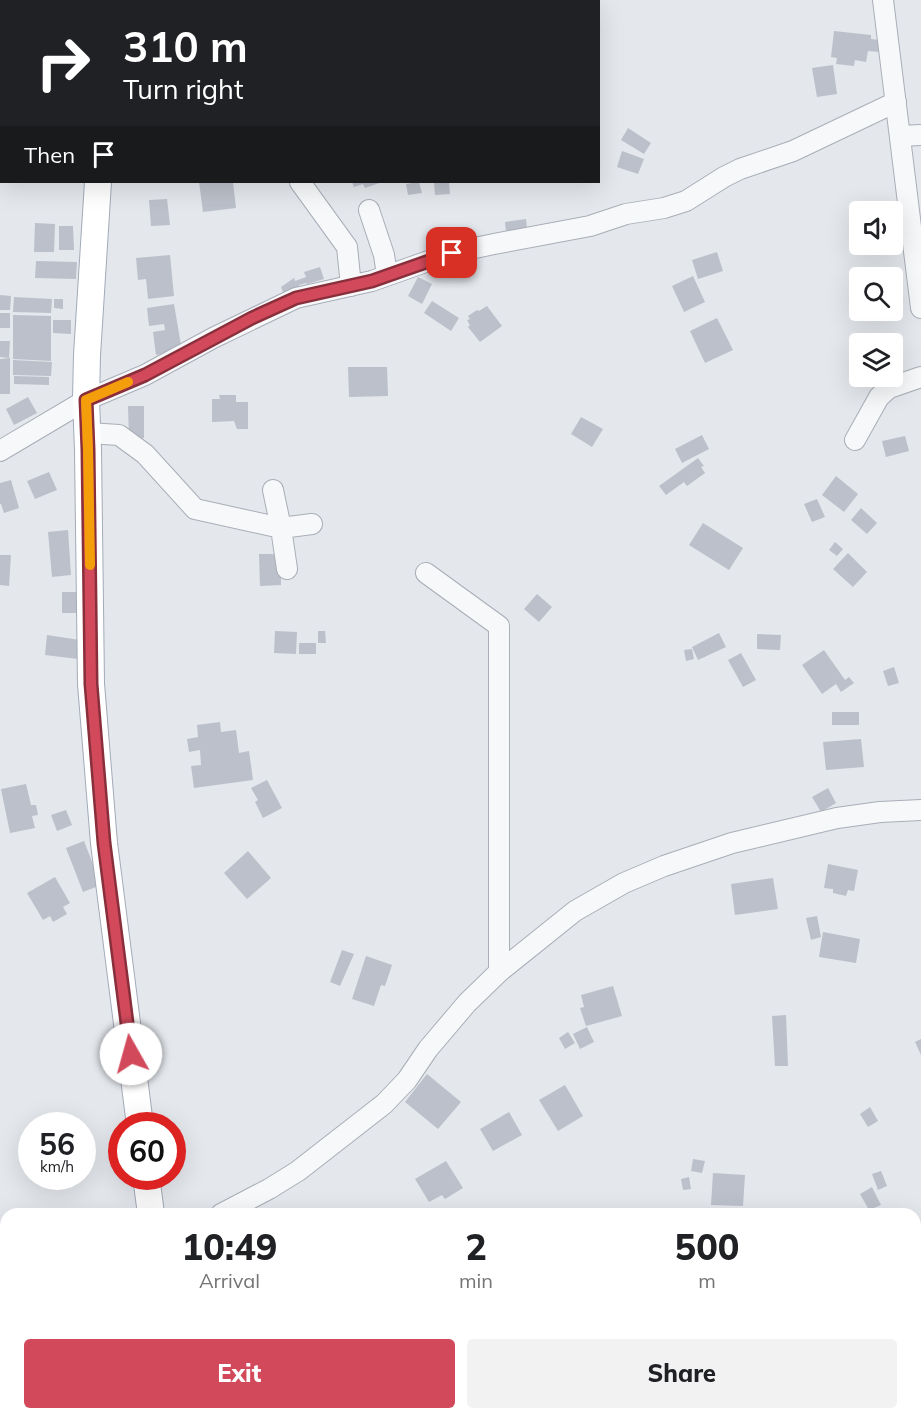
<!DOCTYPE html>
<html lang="en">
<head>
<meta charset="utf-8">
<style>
  :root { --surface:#fff; --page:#f2f2f2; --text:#202124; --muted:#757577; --accent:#d1495b }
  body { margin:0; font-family:Mulish,sans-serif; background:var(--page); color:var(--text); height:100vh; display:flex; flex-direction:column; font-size:22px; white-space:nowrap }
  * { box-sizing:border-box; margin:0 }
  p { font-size:20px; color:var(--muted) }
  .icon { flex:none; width:33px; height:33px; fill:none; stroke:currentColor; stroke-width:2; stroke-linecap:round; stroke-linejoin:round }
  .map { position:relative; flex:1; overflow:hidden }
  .sheet { position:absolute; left:0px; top:1208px; width:921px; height:212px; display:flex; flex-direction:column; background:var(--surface); border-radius:18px 18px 0 0; box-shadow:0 6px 24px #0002 }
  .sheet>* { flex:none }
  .guide { position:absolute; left:0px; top:0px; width:600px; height:183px; box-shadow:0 6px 24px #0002; background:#202124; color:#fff; overflow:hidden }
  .controls { position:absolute; left:849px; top:201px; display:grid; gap:12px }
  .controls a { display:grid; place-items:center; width:54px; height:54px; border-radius:6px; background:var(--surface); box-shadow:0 6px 24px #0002; font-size:30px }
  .speed { position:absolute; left:18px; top:1112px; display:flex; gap:12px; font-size:30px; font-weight:700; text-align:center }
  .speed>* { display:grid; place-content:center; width:78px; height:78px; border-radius:50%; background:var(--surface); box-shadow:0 6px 24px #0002; line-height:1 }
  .speed small { font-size:15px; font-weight:400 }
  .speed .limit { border:9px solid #d22; background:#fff; color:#111 }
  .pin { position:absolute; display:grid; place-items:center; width:51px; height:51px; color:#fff; margin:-26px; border-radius:12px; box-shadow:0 3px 9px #0006 }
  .me { position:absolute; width:66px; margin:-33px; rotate:353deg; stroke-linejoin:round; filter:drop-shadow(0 0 4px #0008) }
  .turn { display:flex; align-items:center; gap:21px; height:126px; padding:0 24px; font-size:27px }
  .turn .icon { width:78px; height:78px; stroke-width:2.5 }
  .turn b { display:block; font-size:42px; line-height:51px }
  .then { display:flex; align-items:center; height:57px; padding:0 24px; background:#0003; gap:12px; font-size:22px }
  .eta { display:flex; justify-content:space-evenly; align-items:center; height:102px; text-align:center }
  .eta b { font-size:36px; font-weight:800; line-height:42px }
  .cta { display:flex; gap:12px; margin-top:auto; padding:12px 24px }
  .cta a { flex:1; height:69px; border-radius:6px; background:var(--accent); color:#fff; font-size:24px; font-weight:800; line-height:69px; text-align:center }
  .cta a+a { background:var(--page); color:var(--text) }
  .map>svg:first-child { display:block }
  .building { fill:#bbc0ca }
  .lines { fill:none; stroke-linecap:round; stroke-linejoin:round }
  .minor-casing { stroke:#a9aeb7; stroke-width:22 }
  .major-casing { stroke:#a3abb8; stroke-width:28 }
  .minor { stroke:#f7f8fa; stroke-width:20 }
  .major { stroke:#fff; stroke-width:26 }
  .route-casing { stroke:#882f3b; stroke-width:15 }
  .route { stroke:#d1495b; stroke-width:10 }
  .slow { stroke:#f59e0b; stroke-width:10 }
</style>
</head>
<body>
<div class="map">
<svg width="921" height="1418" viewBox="0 0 921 1418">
  <rect width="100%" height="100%" fill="#e4e7ec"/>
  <path class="building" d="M834,31L871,35V39L880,40L879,52L868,51L866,62L855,60L854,66L836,64L837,58L831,57Z
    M833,65L837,94L817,97L812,68Z
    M628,128L651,143L644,154L621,140Z
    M622,151L644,159L638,174L617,167Z
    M199,182H233L236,208L203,212Z
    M352,182H382L365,188L363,184L354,187Z
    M419,182L422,193L408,195L406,184Z
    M434,182H449L450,194L435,195Z
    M167,199L170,225L151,226L149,200Z
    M526,219L527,229L506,231L505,222Z
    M35,223L55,224L54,252H34Z
    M59,226H73L74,250H59Z
    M717,252L723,271L698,279L692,260Z
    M170,255L174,296L148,299L146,279L138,280L136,258Z
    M36,261L77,262L76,279L35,278Z
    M320,267L324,279L307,284L306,283L299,285L300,287L283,292L281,287L294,278L295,281L306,277L304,272Z
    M693,276L705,302L684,312L672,286Z
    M418,277L432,284L422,304L408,296Z
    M0,295L11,296L10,310H0Z
    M14,297L52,299L51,313L13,312Z
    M54,299H63V309L54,308Z
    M432,301L459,318L451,331L424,313Z
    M174,304L182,351L156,355L153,332L165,330L164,324L149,326L147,308Z
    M487,306L502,326L480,342L468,327L470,325L467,320L470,319L468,316L477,310L479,311Z
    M0,313H10V328H0Z
    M13,315L51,316V361L13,359Z
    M717,318L733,350L705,363L690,331Z
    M53,320H71V334L53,333Z
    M0,341H10L9,358L0,357Z
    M10,358V394H0V359Z
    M13,360L52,362L51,376L13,375Z
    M348,367H387L388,396L349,397Z
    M14,376L49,377V385L14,384Z
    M219,395H236V402H248V429H237L234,421L212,422V399H220Z
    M28,397L37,413L14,425L6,409Z
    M128,406H144V438H129Z
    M581,417L603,429L592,447L571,434Z
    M702,435L709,449L682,463L675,449Z
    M905,436L909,451L886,457L882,441Z
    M698,458L704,466L701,467L705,473L687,486L684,482L666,495L659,486Z
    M49,472L57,490L35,499L27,481Z
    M836,476L858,494L844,512L822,495Z
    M11,480L19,508L4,513L1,504H0V483Z
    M817,499L825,517L812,522L804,504Z
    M861,508L877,523L867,534L851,520Z
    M703,523L743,548L729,570L689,545Z
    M68,530L71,575L52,577L48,532Z
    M835,542L843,549L837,556L829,550Z
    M848,553L867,572L853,587L833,569Z
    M259,554H281V585L260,586Z
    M0,555H11L9,586L0,585Z
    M62,592H77V613H62Z
    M537,594L552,607L539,622L524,609Z
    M275,631L297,632L296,654L274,653Z
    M318,631H325L326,643H318Z
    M719,633L726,647L698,660L692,647Z
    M757,634L781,635L780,650L757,649Z
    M47,635L80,640L78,659L45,655Z
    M299,643H316V654H299Z
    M692,649L694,659L686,661L684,650Z
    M824,650L845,680L849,677L854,683L841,692L836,684L822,694L802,665Z
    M741,653L756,680L743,687L728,660Z
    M894,667L899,683L888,686L883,671Z
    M832,712H859V725H832Z
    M220,722L221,732L236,730L239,753L249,751L253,780L194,788L191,766L201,765L200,750L189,752L187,739L198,737L197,725Z
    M861,739L864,767L826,770L823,742Z
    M267,780L282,808L263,818L255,802L258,800L251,788Z
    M26,784L31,805H36L38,815L32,816L35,828L10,833L1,789Z
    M828,788L836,803L821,812L812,797Z
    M66,810L72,825L57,831L51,815Z
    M84,841L101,885L83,892L66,848Z
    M248,851L271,878L247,899L224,873Z
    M828,864L858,870L854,891L848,890L846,896L833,893V889L824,888Z
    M55,877L70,903L63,907L67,914L53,922L50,916L43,920L27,893Z
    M773,878L778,909L735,915L731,884Z
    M817,916L821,937L811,940L806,918Z
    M823,932L860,939L856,963L819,957Z
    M342,950L354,954L340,986L330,982Z
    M366,956L392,965L385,986L381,985L374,1006L352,999Z
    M613,986L622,1016L586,1026L580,1008L584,1007L581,995Z
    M786,1015L788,1066H775L772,1016Z
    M587,1027L594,1042L580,1049L573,1034Z
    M568,1032L575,1043L565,1049L559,1038Z
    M921,1039V1055L915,1042Z
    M427,1074L461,1102L438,1129L405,1102Z
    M565,1085L583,1116L558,1131L539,1100Z
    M870,1107L878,1121L868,1127L860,1114Z
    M509,1112L522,1135L493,1151L480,1129Z
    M693,1159L705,1161L702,1173L691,1171Z
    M446,1161L463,1188L445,1199L442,1195L429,1202L415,1179Z
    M881,1171L887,1186L878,1190L872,1174Z
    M713,1173L745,1175L743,1206L711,1205Z
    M689,1177L691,1189L683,1190L681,1179Z
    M872,1187L881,1205L869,1210L860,1194Z
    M617,1413H654L656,1416L653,1418H610Z
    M696,1413H727L718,1418H699Z"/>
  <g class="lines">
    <defs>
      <path id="minor" d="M883,0L921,308
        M900,136L921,135
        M300,182L347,247L351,286
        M369,210L384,255L387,275
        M88,433L119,435L145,454L195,509L281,528L312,524
        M855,440L879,397L889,388L921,377
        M0,451L86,400L145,375L213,338L296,298L372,281L451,253L494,244L590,226L626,214L664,208L686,201L724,177L740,169L793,151L896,102
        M273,490L281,528L287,569
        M426,573L499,626V972
        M221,1214L269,1189L298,1171L384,1104L407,1080L428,1049L467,1003L499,972L575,911L624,883L664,866L732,843L837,818L880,812L921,810
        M0,1341L6,1337"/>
      <path id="major" d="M111,2V0
        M98,182L87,355L86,400L88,450L91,684L104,843L140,1125
        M146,1176L151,1214
        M173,1413L174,1418"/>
    </defs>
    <use href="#minor" class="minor-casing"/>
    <use href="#major" class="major-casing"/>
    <use href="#minor" class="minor"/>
    <use href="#major" class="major"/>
  </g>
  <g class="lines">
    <defs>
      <path id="route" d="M131,1054L104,843L91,684L88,450L86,400L145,375L252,318L296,298L372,281L452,253"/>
    </defs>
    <use href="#route" class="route-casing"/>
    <use href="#route" class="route"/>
    <path class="slow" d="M90,565L88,450L86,400L128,382"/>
  </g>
</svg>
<div class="controls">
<a><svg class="icon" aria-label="sound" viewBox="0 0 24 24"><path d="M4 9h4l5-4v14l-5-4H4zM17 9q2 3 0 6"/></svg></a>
<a><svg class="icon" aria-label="search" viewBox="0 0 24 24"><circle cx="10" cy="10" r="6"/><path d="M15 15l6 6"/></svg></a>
<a><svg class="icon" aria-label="layers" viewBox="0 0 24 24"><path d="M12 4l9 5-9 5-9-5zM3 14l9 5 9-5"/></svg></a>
</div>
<div class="speed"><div>56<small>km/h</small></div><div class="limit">60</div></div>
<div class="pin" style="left:452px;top:253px;background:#d93025"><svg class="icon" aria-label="arrive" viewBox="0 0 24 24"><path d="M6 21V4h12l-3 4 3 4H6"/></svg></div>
<svg class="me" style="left:131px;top:1054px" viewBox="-20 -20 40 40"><circle r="19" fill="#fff"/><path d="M0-13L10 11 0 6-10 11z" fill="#d1495b"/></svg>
<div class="guide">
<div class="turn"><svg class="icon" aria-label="right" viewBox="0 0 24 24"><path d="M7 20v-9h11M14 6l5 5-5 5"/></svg><div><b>310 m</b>Turn right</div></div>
<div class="then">Then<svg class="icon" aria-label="arrive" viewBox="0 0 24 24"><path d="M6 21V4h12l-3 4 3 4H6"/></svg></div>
</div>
<section class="sheet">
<div class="eta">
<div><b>10:49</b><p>Arrival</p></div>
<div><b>2</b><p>min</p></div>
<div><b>500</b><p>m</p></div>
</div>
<div class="cta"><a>Exit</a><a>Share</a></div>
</section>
</div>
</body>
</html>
